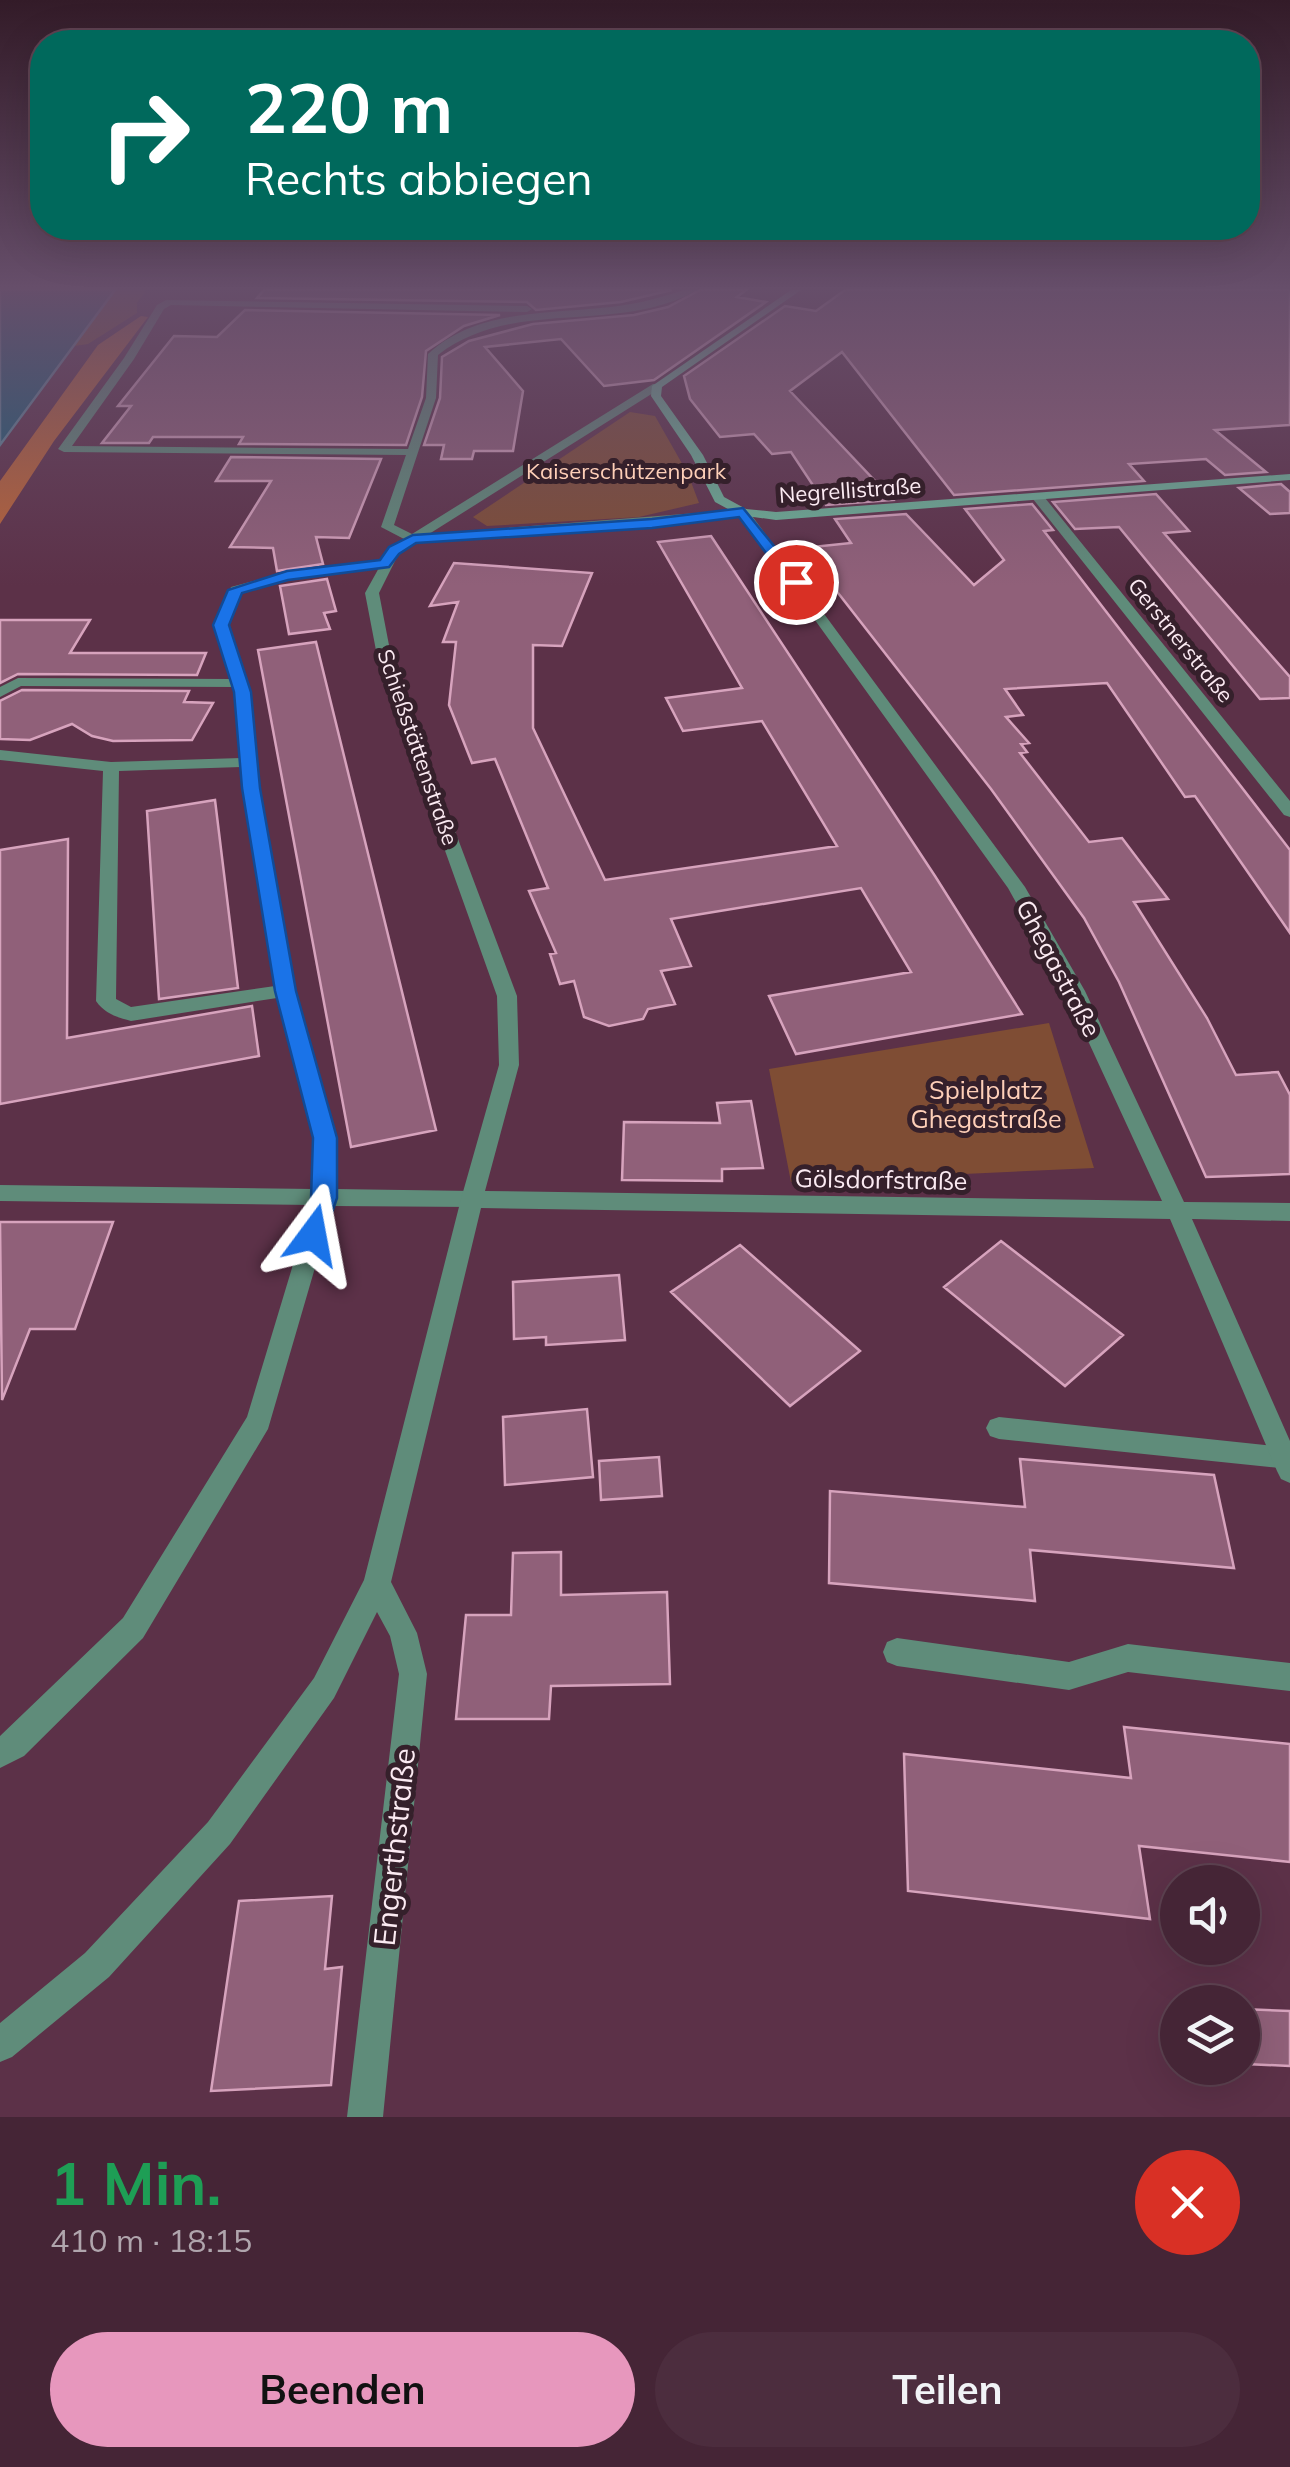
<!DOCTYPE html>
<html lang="de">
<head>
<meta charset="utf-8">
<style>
  :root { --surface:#452536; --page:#4c2d3e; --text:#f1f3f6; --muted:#b0a5ad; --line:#5d4251; --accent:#e797bd }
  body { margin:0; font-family:Mulish,sans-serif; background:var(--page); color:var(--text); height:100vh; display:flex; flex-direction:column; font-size:38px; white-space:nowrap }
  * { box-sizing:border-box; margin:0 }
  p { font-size:32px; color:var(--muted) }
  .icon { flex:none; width:55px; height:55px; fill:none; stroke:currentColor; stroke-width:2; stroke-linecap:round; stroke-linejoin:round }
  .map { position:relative; height:2117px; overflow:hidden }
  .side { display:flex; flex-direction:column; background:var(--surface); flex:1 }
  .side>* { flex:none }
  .hud { position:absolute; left:30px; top:30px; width:1230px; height:210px; border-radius:40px; box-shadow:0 10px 40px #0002,0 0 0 2px var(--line); background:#00695c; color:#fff; overflow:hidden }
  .controls { position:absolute; left:1160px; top:1865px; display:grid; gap:20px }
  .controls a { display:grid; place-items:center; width:100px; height:100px; border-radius:50%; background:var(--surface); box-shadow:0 10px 40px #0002,0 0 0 2px var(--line); font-size:50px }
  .pin { position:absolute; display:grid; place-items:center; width:85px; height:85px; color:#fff; margin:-42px; border:5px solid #fff; border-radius:50%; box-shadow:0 2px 10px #0007 }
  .me { position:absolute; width:110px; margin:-55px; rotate:13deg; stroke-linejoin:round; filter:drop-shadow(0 0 8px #0008) }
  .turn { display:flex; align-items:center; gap:35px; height:210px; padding:0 50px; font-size:45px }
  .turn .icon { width:130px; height:130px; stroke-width:2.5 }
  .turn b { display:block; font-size:70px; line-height:85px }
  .round { display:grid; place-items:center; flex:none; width:105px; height:105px; border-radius:52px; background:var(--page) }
  .headline { display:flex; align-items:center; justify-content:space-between; height:170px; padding:0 50px }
  h1 { font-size:60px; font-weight:700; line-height:75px; color:#1e9e55 }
  .button { display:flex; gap:20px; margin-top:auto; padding:20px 50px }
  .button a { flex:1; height:115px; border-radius:60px; background:var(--accent); color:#111; font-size:40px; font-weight:700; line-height:115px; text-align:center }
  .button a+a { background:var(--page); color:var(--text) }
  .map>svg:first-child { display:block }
  .green { fill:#7f4d34 }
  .forest { fill:#ba6437 }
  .water { fill:#1b5d75; stroke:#5e879a; stroke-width:2.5 }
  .building { fill:#906079; stroke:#d7a3bd; stroke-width:2.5 }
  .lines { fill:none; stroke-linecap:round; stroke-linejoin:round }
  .lane { fill:#5f8c7a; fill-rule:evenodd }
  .street { fill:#5f8c7a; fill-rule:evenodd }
  .secondary { fill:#6cb599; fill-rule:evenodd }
  .route { fill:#1a73e8; stroke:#114b97; stroke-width:2.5 }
  .labels { text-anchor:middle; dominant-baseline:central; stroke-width:10; stroke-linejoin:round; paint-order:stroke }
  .far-park-label { font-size:22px; fill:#fecfb8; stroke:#35202b }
  .far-street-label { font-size:22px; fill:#fbeaf2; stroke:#35202b }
  .street-label { font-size:25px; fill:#fbeaf2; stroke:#35202b }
  .park-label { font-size:25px; fill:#fecfb8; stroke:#35202b }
  .near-street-label { font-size:30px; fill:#fbeaf2; stroke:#35202b }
</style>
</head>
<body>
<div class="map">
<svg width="1290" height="2117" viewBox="0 0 1290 2117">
  <rect width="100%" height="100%" fill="#5c3148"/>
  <path class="green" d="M115,290H146L137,303V313L88,344L74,346Z
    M630,412L655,416L688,474L699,503L639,517L487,526L473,517Z
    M1049,1023L1094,1168L791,1182L769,1069Z"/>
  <path class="forest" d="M141,316L148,317L54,441L0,524V481L98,345Z"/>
  <path class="water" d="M0,290H115L0,445Z"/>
  <path class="building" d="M264,290H672L621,302L536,310L527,302L257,298Z
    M700,290H746L737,297L766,302L654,380L604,386L561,339L485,347L523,391L513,451H474L472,459H441L444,445H424L440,398L442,357L469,341L533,324L634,315L668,307Z
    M845,290H1290V425L1215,430L1266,472L1225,475L1206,459L1129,464L1144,481L954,495L842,352L790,391L893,500L826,505L791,452L772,454L754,434L720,437L690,399L684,376L785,306L816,311Z
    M245,310L500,315L464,326L426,351L422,397L406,445L239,444L243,437H153L149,443H102L131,406H118L174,336L217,337Z
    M231,457L381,459L349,538L316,537L323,564L277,571L273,548L230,547L271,481H216Z
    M1281,484L1290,492V513L1270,514L1239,488Z
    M1156,494L1189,531L1164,533L1290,677V698L1260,699L1119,527L1075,529L1053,502Z
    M1032,504L1053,530L1044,531L1290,850V933L1195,796L1185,797L1107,683L1005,689L1023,715L1006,717L1029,743L1021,744L1027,752L1020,753L1089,842L1122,838L1168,899L1134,902L1207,1018L1236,1075L1278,1072L1290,1095V1174L1206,1177L1119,982L1084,918L991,789L803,548L851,543L835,519L906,514L974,585L1004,560L965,509Z
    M711,536L935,876L1022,1014L796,1054L769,996L911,972L861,888L671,919L691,966L661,971L675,1004L648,1009L643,1019L609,1026L584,1017L574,981L560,984L550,954L556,953L529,891L548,888L495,759L472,763L449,705L456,642H443L458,602L430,606L454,563L592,573L562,646L533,645V728L605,880L837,846L762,721L683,731L666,698L742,688L658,542Z
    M327,579L336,611L324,613L330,629L289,634L280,586Z
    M0,620H90L70,653H206L197,675L18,674L0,683Z
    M316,642L436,1130L351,1147L258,650Z
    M22,690L189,691L184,702L213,703L192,740L113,741L92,736L72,724L30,740L0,739V701Z
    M215,800L238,988L159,999L147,811Z
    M68,839L67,1038L252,1006L259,1056L0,1104V850Z
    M751,1101L763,1168L722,1169V1181L622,1180L624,1122L720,1123L717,1103Z
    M0,1222H113L75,1329H30L2,1400Z
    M1001,1241L1123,1335L1065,1386L944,1287Z
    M740,1245L860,1351L790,1406L671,1292Z
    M619,1275L625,1340L546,1345V1337L514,1339L513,1282Z
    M587,1409L593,1477L505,1485L503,1417Z
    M659,1457L662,1496L601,1500L599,1461Z
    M1020,1459L1214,1475L1234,1568L1030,1550L1035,1601L829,1583L830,1491L1025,1507Z
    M561,1552V1595L667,1592L670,1684L551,1686L549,1719H456L466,1615H511L513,1553Z
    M1124,1727L1290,1744V1862L1139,1846L1150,1919L908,1891L904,1754L1131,1778Z
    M332,1896L325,1969L342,1967L331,2085L211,2091L239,1901Z
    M1242,2009L1290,2011V2066L1246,2064Z"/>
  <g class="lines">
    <path class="lane" d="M384,560L390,564L389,567L288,580L242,593L228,625L250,692L259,788L295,991L336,1138L335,1189L472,1191L480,1193L483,1199L480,1205L472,1207L333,1206L268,1429L143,1638L24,1756L0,1768V1736L123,1618L247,1417L311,1205L0,1201V1185L313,1189L314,1138L277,998L131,1021C117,1017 105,1014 96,1001L103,771L0,760V750L111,762L241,758L234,687L21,686L0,697V687L18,678L231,679L214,625L231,587L287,572ZM241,767L275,986L131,1007L116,999L119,771Z
      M999,1417L1285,1447L1290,1449V1469L999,1439L990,1436L986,1428L990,1420Z
      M897,1638L1069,1662L1128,1644L1290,1663V1691L1128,1672L1069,1690L897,1666L887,1662L883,1652L887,1642Z"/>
    <path class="street" d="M684,290H697C617,336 514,296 438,355L436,398L394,525L412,534L653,384H661V388L429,534L747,509L1025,887L1085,991L1184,1202L1290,1203V1221L1192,1219L1290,1441V1483L1281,1479L1277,1471L1170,1219L481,1208L391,1582L417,1633L427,1674L383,2117H347L399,1674L390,1636L377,1612L334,1698L230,1844L109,1977L12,2057L0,2062V2023L85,1953L208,1822L314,1678L364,1580L461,1199L499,1065L497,996L379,666L365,593L390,548L404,539L381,527L406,455L64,452L58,449L124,358L157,305L166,300L527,306L532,309L527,312L171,305L164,309L134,359L72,446L408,449L426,398L428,354C474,311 540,314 600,308C629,306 657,299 684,290ZM740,516L1008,888L1065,991L1162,1201L485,1191L519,1065L517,996L393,666L379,593L399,553L416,543L652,527Z
      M1033,493H1041L1290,801V817L1284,815L1033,499Z"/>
    <path class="secondary" d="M791,290H801L662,387L661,396L703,455L724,497L746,509L776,512L1290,474V480L776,520L739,515L715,502L691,455L651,396L652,386Z"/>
  </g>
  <linearGradient id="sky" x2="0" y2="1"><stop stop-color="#331b28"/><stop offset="0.49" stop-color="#664e6a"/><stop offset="1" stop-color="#664e6a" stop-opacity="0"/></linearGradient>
  <rect width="1290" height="586" fill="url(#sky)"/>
  <path class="route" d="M743,508L801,579V585H790L739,517L652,528L416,543L399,554L389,567L288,580L242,593L229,625L251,692L260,788L296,991L337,1138V1198L322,1242H304L300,1235L311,1198L313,1138L275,991L242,788L234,692L213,625L228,590L287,571L380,560L389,547L413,535L652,519Z"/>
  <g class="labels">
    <g class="far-park-label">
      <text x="626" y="471">Kaiserschützenpark</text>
    </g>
    <g class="far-street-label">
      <text transform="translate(850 490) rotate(-4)">Negrellistraße</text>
      <text transform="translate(1181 640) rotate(51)">Gerstnerstraße</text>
      <text transform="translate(418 747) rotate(71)">Schießstättenstraße</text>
    </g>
    <g class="street-label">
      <text transform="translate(1059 968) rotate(62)">Ghegastraße</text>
      <text transform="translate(881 1179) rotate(1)">Gölsdorfstraße</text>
    </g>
    <g class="park-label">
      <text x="986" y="1089">Spielplatz<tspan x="986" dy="29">Ghegastraße</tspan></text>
    </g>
    <g class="near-street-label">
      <text transform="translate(394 1847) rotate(-84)">Engerthstraße</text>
    </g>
  </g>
</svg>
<div class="controls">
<a><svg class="icon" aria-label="sound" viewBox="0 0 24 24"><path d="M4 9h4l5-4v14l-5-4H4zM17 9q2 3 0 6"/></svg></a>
<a><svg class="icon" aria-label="layers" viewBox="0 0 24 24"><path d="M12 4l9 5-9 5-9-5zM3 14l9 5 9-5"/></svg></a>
</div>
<div class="pin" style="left:796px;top:582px;background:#d93025"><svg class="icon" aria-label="arrive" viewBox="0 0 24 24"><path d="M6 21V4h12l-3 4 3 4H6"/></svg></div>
<svg class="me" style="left:313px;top:1235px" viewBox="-20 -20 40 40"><path d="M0-17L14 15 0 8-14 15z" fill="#1a73e8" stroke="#fff" stroke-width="4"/></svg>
<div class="hud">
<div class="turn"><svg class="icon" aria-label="right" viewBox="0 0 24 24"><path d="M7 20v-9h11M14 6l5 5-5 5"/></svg><div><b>220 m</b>Rechts abbiegen</div></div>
</div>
</div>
<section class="side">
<div class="headline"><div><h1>1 Min.</h1><p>410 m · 18:15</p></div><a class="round" style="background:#d93025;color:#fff"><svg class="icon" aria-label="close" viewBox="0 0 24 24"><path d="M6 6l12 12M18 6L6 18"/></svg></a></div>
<div class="button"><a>Beenden</a><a>Teilen</a></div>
</section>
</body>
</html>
